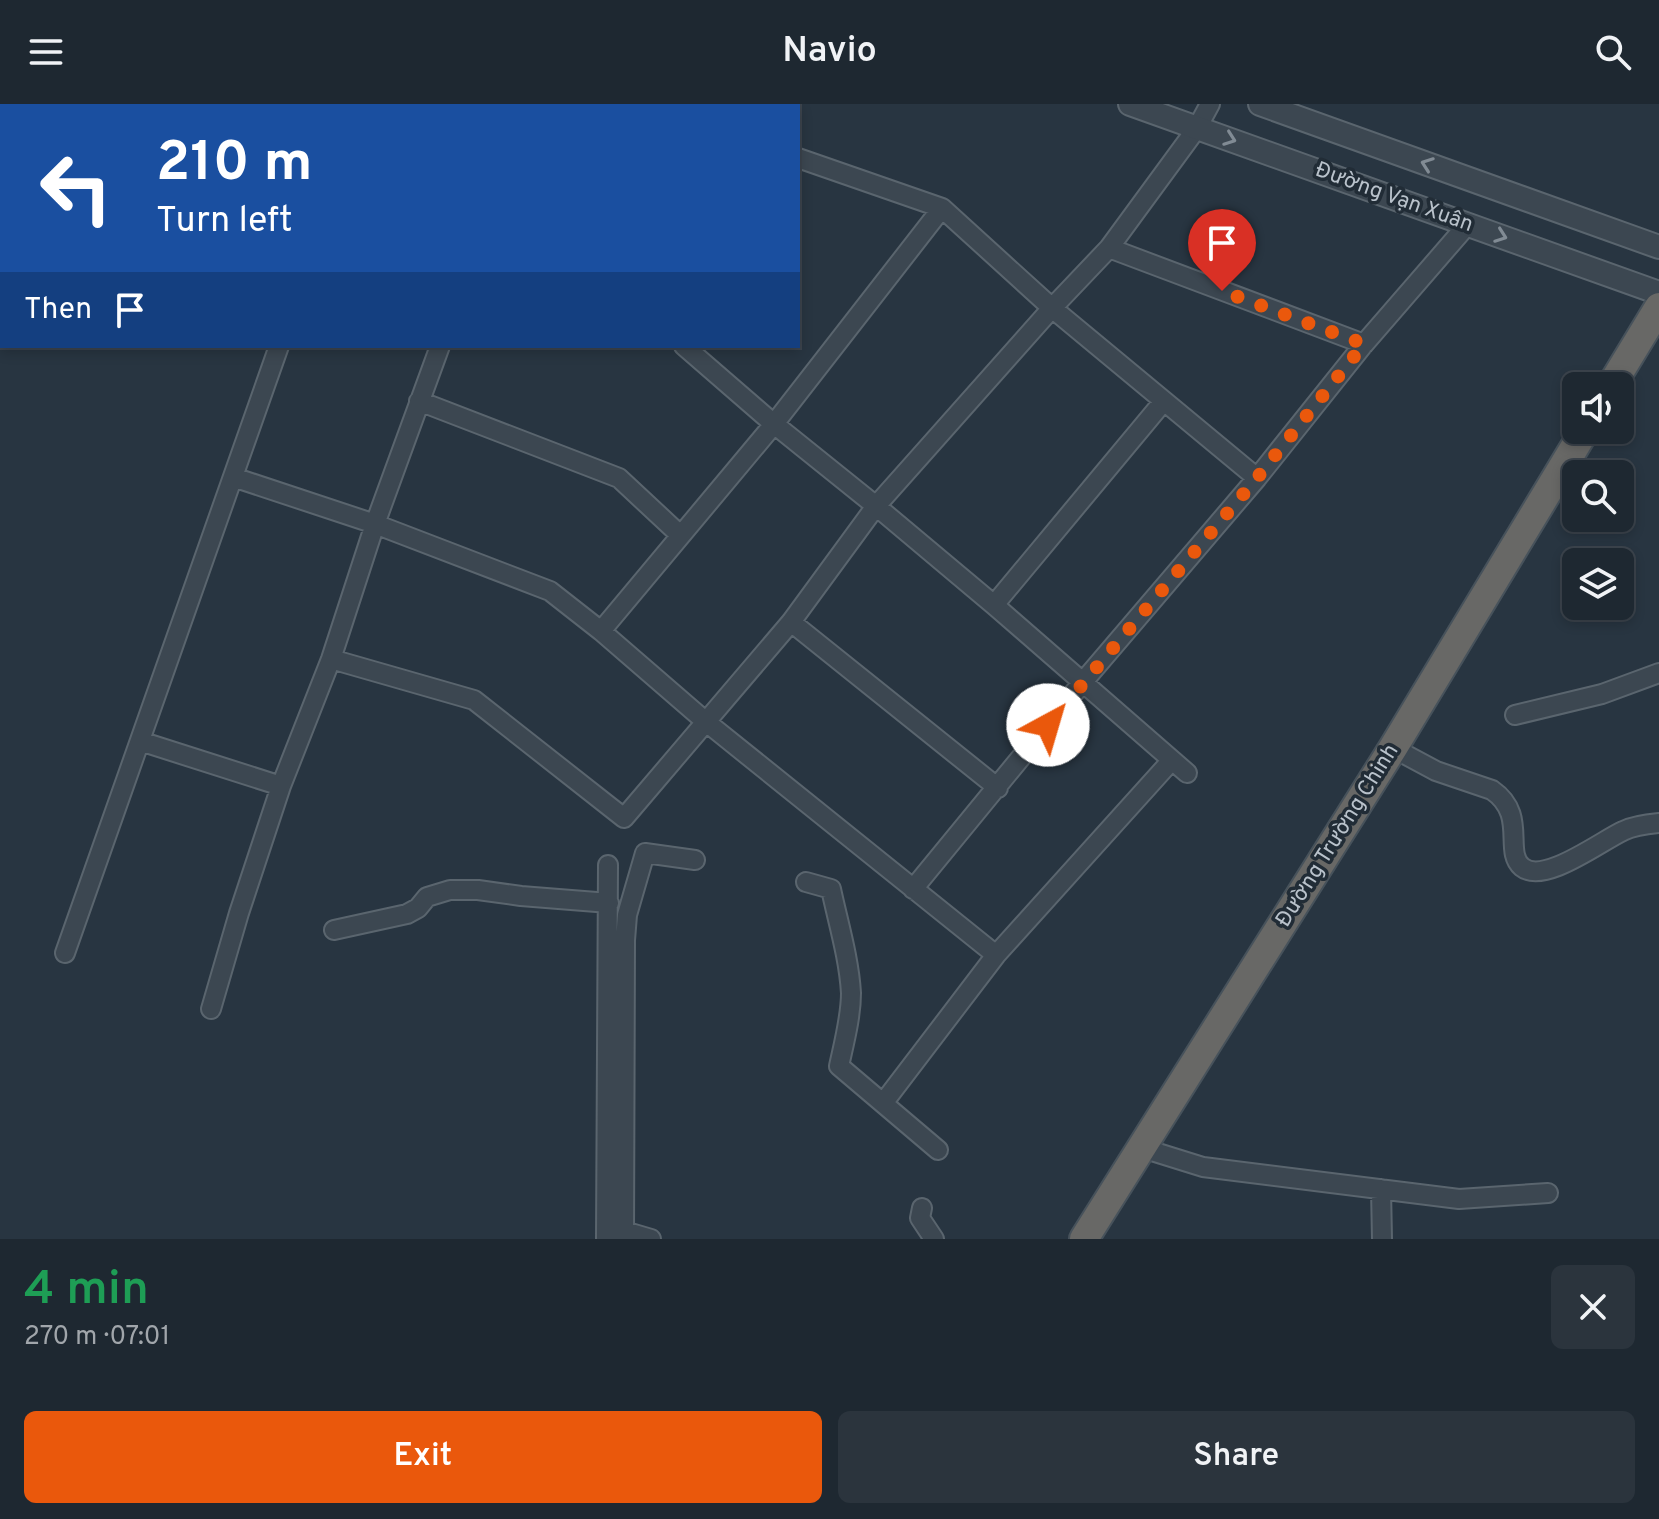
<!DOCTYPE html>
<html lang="en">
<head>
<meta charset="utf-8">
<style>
  :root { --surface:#1e2831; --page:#2b343d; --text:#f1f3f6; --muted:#a1a6ab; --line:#3c444d; --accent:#ea580c }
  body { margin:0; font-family:Overpass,sans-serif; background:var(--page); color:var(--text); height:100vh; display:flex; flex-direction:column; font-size:30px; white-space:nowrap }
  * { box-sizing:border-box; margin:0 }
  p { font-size:26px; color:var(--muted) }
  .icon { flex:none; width:44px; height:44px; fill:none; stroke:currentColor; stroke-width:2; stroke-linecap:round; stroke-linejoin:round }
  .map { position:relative; height:1135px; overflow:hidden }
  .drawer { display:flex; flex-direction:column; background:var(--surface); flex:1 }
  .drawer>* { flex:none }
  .banner { position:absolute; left:0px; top:0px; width:800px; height:244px; box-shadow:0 4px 12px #0003,0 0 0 2px var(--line); background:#1a4fa0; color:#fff; overflow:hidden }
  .fabs { position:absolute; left:1562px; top:268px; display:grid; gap:16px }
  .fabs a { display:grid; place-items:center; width:72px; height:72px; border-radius:12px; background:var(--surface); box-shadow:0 4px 12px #0003,0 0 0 2px var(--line); font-size:40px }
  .pin { position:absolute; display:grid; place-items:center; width:68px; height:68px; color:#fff; margin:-82px -34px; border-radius:50% 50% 50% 0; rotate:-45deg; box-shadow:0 0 8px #0007 }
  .pin .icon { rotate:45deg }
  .me { position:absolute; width:88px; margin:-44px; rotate:39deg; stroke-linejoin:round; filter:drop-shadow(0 0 6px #0008) }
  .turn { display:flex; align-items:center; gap:28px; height:168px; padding:0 24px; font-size:36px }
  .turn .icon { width:104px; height:104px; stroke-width:2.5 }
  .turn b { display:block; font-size:56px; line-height:68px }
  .then { display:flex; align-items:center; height:76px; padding:0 24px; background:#0003; gap:16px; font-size:30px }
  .round { display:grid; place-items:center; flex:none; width:84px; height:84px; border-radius:12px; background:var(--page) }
  .overview { display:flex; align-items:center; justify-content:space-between; height:136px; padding:0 24px }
  h1 { font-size:48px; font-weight:600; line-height:60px; color:#1e9e55 }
  .primary-button { display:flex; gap:16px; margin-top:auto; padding:16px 24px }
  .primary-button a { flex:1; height:92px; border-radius:12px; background:var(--accent); color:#fff; font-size:32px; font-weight:600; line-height:92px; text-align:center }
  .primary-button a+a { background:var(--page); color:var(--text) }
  header { display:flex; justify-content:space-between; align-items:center; height:104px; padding:0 24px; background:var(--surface); font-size:36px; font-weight:600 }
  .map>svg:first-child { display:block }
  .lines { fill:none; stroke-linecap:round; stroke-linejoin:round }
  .minor-casing { stroke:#5a656e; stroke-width:22 }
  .tertiary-casing { stroke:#5a656e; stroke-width:26 }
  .trunk-casing { stroke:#47525b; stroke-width:32 }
  .minor { stroke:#3c4751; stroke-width:18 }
  .tertiary { stroke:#3c4751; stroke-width:22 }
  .trunk { stroke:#686866; stroke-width:28 }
  .oneway { stroke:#818b94 }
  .route { stroke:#ea580c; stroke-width:14; stroke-dasharray:0 25.2 }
  .labels { text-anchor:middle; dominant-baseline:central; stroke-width:7; stroke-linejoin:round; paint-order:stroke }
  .street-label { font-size:22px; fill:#b9c2cb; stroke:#212c36 }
</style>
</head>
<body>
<header><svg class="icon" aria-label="menu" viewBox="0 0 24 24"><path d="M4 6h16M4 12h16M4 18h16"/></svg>Navio<svg class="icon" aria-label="search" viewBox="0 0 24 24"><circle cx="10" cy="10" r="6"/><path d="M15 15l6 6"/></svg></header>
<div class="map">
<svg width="1659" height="1135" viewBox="0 0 1659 1135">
  <rect width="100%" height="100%" fill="#283541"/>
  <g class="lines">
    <defs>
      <path id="minor" d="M140,2L143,0
        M363,2L364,0
        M769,2V0
        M798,54L942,104L1052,204L1257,374
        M0,73H2
        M1109,144L1364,240
        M684,242L774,320L876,402L994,501L1187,669
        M419,297L619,374L679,430
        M233,373L375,420L550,487L601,527L705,617L996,851
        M994,501L1163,298
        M791,518L998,684
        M601,527L774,320L942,104
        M331,555L474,596L624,714L791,518L876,402L1052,204L1109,144L1197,24L1210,0
        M1515,611L1602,590L1659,569
        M140,637L281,682
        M1393,644L1436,667L1492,686C1528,711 1503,747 1522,763C1544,781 1601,737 1623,727C1633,722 1648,720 1659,719
        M806,778L831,785C838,818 849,854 851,889C851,913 844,939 839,962L938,1046
        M913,785L1082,579L1257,374L1364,240L1468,120
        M334,826L407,810L418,804L427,793L450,786H478L521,792L609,799
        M65,849L279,242
        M211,905L239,809L281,682L331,555L375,420L440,242
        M884,998L996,851L1172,656
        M1142,1044L1203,1063L1459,1095L1548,1089
        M1381,1085L1382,1135
        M922,1104L920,1114L934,1135
        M624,1127L651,1135
        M606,1135L608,761
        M624,1135L625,836L627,811L645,749L695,756"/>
      <path id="tertiary" d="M1130,0L1659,189
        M1260,0L1659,143"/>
      <path id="trunk" d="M1611,282L1659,203
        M1084,1135L1393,644L1585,326"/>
    </defs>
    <use href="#minor" class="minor-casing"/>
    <use href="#tertiary" class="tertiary-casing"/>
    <use href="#trunk" class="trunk-casing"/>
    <use href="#minor" class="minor"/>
    <use href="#tertiary" class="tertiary"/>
    <use href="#trunk" class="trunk"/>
  </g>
  <defs><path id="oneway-chevron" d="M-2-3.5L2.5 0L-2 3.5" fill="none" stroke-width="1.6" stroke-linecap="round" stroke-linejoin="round" transform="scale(2)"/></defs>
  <g class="oneway">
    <use href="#oneway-chevron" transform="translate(1230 35) rotate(20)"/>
    <use href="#oneway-chevron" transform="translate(1427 60) rotate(-160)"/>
    <use href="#oneway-chevron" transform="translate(1501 132) rotate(20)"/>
  </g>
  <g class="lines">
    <path class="route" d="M1048,621L1257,374L1364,240L1222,187"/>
  </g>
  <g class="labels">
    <g class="street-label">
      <text transform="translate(1394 94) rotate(20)">Đường Vạn Xuân</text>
      <text transform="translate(1338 732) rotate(-58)">Đường Trường Chinh</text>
    </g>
  </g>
</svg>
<div class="fabs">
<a><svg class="icon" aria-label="sound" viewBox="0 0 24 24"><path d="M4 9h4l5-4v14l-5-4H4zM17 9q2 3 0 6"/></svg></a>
<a><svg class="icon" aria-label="search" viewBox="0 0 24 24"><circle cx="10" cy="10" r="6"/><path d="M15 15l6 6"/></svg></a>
<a><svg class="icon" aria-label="layers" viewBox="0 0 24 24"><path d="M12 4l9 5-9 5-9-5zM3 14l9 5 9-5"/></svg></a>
</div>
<div class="pin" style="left:1222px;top:187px;background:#d93025"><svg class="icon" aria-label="arrive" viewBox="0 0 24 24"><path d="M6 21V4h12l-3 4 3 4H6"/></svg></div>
<svg class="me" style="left:1048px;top:621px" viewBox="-20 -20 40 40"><circle r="19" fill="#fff"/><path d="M0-13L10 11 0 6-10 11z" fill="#ea580c"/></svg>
<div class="banner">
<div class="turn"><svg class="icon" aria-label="left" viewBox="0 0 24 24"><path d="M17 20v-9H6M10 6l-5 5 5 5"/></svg><div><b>210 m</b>Turn left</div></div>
<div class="then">Then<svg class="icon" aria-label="arrive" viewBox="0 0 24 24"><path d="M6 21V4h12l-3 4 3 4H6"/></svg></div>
</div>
</div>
<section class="drawer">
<div class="overview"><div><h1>4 min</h1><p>270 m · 07:01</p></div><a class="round"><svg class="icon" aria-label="close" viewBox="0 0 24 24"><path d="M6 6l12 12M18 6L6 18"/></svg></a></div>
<div class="primary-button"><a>Exit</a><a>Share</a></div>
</section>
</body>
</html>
